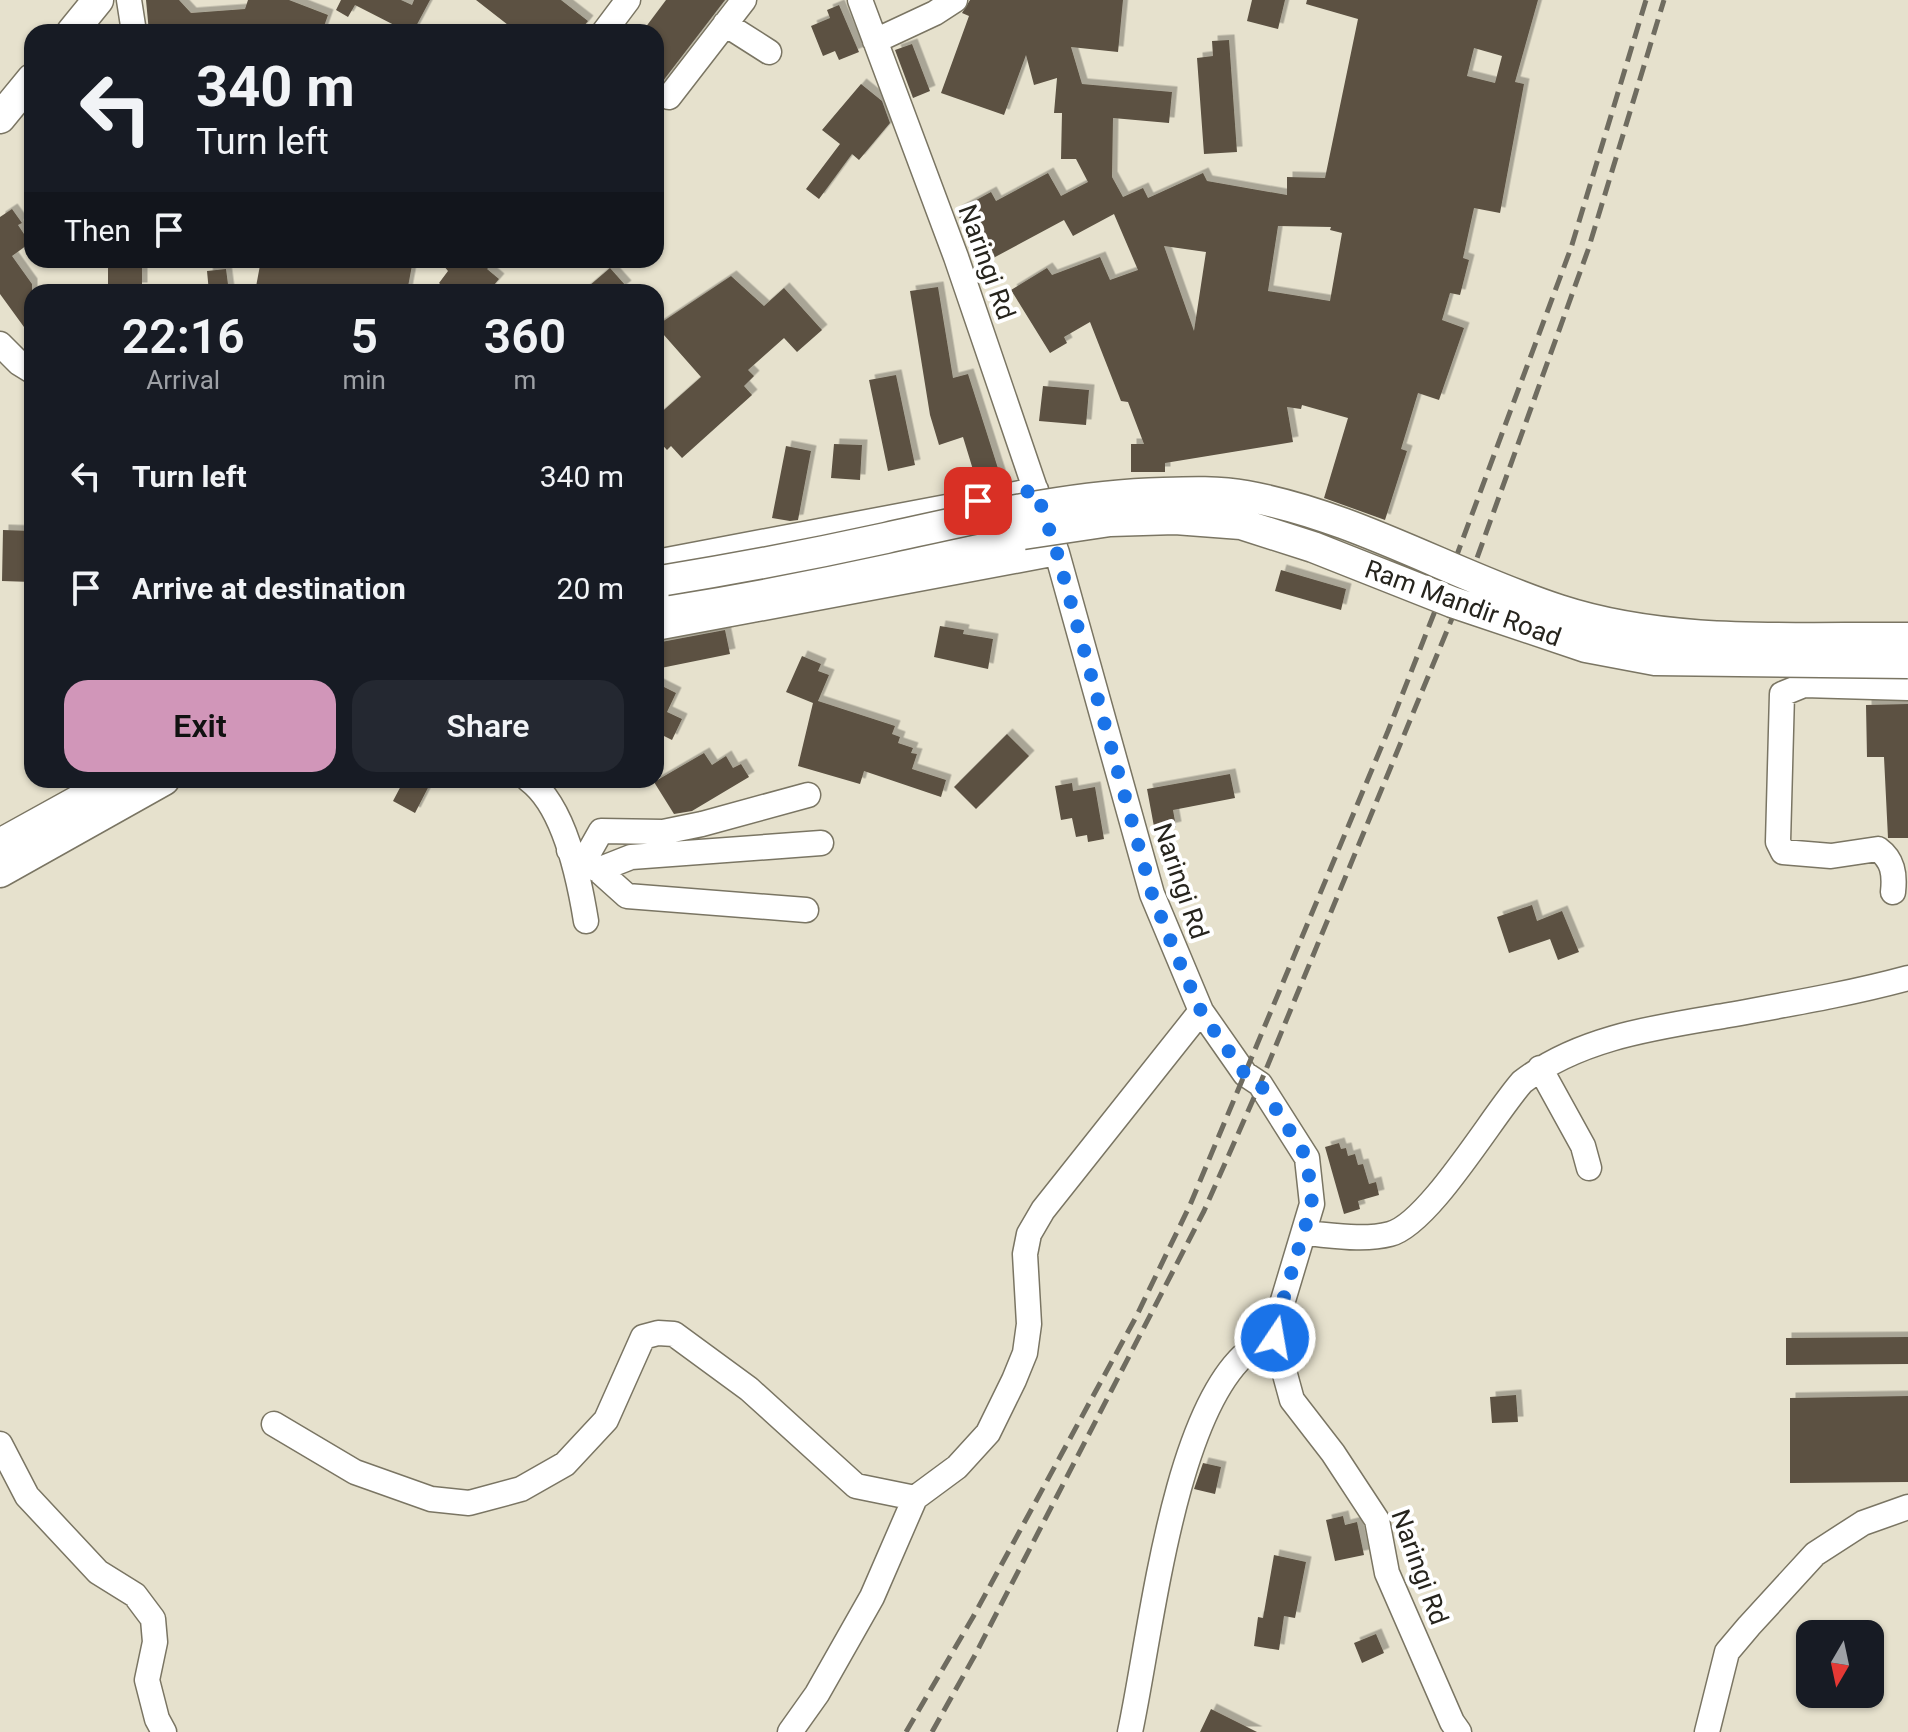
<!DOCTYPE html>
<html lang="en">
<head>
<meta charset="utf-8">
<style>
  :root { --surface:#171b24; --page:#242831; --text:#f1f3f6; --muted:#9ea1a6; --accent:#d196b9 }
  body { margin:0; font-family:Roboto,sans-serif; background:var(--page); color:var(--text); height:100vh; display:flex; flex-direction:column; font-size:30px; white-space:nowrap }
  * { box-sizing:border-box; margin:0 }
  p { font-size:26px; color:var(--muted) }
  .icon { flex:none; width:44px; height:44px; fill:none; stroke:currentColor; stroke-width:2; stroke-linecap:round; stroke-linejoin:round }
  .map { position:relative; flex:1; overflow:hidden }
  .sheet { position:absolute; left:24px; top:284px; width:640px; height:504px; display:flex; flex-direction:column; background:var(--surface); border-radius:24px; box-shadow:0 2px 6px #0004 }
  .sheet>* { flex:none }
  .banner { position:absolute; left:24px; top:24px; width:640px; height:244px; border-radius:24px; box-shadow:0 2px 6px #0004; background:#171b24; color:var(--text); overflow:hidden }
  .needle { width:52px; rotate:189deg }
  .fabs { position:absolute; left:1796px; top:1620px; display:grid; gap:16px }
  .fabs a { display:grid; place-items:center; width:88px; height:88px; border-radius:16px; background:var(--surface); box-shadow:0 2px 6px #0004; font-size:40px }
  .pin { position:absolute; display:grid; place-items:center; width:68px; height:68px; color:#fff; margin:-34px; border-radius:16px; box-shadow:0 4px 12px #0006 }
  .me { position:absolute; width:88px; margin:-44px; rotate:12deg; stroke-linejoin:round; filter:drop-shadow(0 0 6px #0008) }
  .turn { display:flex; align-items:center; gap:28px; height:168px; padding:0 40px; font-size:36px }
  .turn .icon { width:104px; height:104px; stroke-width:2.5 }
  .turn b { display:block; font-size:56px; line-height:68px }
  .then { display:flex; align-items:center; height:76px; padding:0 40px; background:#0003; gap:16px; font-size:30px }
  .eta { display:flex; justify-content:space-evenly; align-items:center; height:136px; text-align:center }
  .eta b { font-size:48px; font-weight:600; line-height:56px }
  .button { display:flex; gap:16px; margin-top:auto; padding:16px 40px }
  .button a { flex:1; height:92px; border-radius:24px; background:var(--accent); color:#111; font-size:32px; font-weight:600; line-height:92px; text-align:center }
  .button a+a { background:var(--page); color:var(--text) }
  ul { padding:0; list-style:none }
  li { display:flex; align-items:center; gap:24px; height:112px; padding:0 40px }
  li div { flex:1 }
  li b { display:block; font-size:30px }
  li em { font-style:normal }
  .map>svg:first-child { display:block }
  .building { fill:#5b5142; fill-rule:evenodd; filter:url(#shadow) }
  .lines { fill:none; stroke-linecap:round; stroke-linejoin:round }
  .minor-casing { stroke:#7a7563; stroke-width:27 }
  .major-casing { stroke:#7a7563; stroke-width:33 }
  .minor { stroke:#fff; stroke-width:24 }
  .major { stroke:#fff; stroke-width:30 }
  .rail { stroke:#6f6c60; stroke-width:5; stroke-dasharray:16 8; stroke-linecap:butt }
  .major-bridge-casing { stroke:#7a7563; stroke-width:33; stroke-linecap:butt }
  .major-bridge { stroke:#fff; stroke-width:30 }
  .route { stroke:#1a73e8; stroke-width:14; stroke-dasharray:0 25.2 }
  .labels { text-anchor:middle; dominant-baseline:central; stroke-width:8; stroke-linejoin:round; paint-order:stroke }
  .street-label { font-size:26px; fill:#26241d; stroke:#fff }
</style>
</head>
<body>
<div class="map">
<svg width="1908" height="1732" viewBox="0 0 1908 1732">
  <defs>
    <filter id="shadow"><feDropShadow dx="5.5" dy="-5.5" stdDeviation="0" flood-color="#0004"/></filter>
  </defs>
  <rect width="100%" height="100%" fill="#e6e1cd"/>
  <path class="building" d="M146,0H179L191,13L245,9L248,0H289L328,15L322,32H149Z
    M341,0H401L412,5L414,0H430L413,32H398L400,28L355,5L348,17L336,10Z
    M476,0H561L588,21L579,32H517Z
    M666,0H725L656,90V32H642Z
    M970,0H1123L1118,52L1071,47L1082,84L1172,92L1169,123L1113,118L1112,177L1123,197L1143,188L1148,198L1203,173L1207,181L1287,195V177L1325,178L1358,19L1306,4L1307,0H1538L1515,82L1524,84L1500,213L1474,208L1463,258L1469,260L1460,295L1450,293L1442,320L1464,328L1439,400L1418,393L1401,449L1407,451L1385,520L1324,498L1348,418L1302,405L1301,409L1287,407L1293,442L1165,463V472H1131V444H1144L1128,402L1121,401L1090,322L1064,337L1067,343L1050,353L1011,290L1047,268L1052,275L1100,257L1110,280L1138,270L1114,214L1073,236L1064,220L984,263L956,211L991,192L996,201L1048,173L1061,196L1088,182L1076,159H1061L1062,113H1054L1057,78L1034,85L1026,55L1004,115L941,93L969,16L962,13ZM1474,48L1502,56L1495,83L1467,76ZM1278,226L1331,227L1330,230L1342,233L1330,301L1268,291ZM1164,246L1206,252L1194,331Z
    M1252,0H1285L1278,29L1247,21Z
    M839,5L859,52L839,60L835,51L823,56L811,26L830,18L827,10Z
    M1229,40L1237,152L1204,154L1197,58L1213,56L1212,41Z
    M912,44L930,91L913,98L895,50Z
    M861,84L882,101L890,123L859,160L852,154L819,199L806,189L840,144L822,130Z
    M12,209L22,223L18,225L30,243L12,256L32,284V338L0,294V217Z
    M108,260H142V288H108Z
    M261,260H413L407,292H255Z
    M439,260H497L487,269L499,279L488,292H449L439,283L448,271Z
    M610,268L626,286L618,292H582Z
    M226,269L229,292H209L207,271Z
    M731,276L764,306L784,288L822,330L797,352L784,338L748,370L754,376L744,386L752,395L682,458L671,446L667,450L656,438V417L701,377L656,326Z
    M938,287L953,378L968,374L1002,481L982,485L978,472L974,473L963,437L939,445L930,415L910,291Z
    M896,375L915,465L888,471L869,380Z
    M1043,386L1089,390L1086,425L1039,421Z
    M834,444L862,445L860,480L831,478Z
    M786,446L811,451L798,520L790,521L772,518Z
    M3,530L32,531V582L2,581Z
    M1281,570L1346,589L1341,610L1275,591Z
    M940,626L964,630L963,634L993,639L988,669L934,657Z
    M725,630L730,654L656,669V643Z
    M802,656L821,664L818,671L829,675L818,701L895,726L892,734L900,737L898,743L913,748L911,753L917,754L912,769L946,780L941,797L864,771L860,784L798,766L813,703L786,692Z
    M656,683L676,693L667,712L682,719L672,740L658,733L656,737Z
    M1908,704V838H1888L1884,757H1867L1866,705Z
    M1007,734L1029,756L976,809L954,787Z
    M704,753L712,765L726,756L733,768L741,764L749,777L692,811L674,814L654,782Z
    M1230,774L1235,798L1173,810L1176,827L1155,832L1147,789Z
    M404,780H432L415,813L393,801Z
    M1072,783L1073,791L1095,787L1104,839L1088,842L1087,835L1076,837L1072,818L1061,820L1055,786Z
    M1532,905L1537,921L1562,911L1579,952L1558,960L1550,939L1509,953L1497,917Z
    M1339,1143L1341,1149L1346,1148L1348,1156L1355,1154L1358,1165L1363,1164L1369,1184L1376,1182L1379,1195L1358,1201L1360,1209L1344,1214L1325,1147Z
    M1908,1337V1364L1786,1365V1338Z
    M1516,1395L1518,1422L1492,1423L1490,1397Z
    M1908,1396V1482L1790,1483V1398Z
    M1203,1463L1221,1467L1215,1494L1194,1489Z
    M1343,1516L1345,1525L1357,1522L1364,1555L1335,1561L1326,1520Z
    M1274,1555L1306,1562L1295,1618L1284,1616L1279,1650L1254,1646L1258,1617L1263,1618Z
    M1376,1634L1384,1653L1362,1663L1354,1643Z
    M1211,1709L1257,1732H1200Z"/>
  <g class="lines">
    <defs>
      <path id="minor" d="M129,0L134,32
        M860,0L956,257L1057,553L1152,894L1201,1011L1245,1074L1260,1084L1307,1158L1312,1204L1281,1307L1275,1338L1292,1400L1333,1453L1377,1520L1387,1573L1452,1722L1459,1732
        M725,24L769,52
        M604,32L628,0
        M875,41L935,13L955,0
        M669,97L744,0
        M0,344L19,363L32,371
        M656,562L1036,490
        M656,628L1057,553
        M529,780C565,807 579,878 586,921
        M569,850L598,870L627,896L806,910
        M584,861L601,831L663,832L702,824L808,795
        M598,870L631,857L821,843
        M1893,892C1895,874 1893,860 1878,849L1831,856L1783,852L1778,842L1782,694L1804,685L1908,688
        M1540,1068L1583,1146L1589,1168
        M1304,1233C1331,1235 1363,1241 1390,1234C1429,1224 1492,1116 1522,1082C1580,1037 1658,1027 1729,1015C1789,1004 1849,994 1908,978
        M274,1424L355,1472L431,1499L469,1503L521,1489L565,1464L606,1420L643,1337L658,1333L674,1334L749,1389L856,1486L915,1498
        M0,1444L27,1496L98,1572L135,1595L153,1619L155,1642L147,1680L157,1719L164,1732
        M790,1732L817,1694L872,1597L915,1498L957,1467L988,1433L1014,1380L1025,1353L1029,1324L1025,1254L1029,1234L1043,1210L1201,1011
        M1130,1732C1151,1634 1172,1424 1243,1356C1252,1348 1265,1343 1275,1338
        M1707,1732L1727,1652L1749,1626L1815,1554L1863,1523L1908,1507"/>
      <path id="major" d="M72,32L98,0
        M0,118L32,79
        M656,603L750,588L1023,534
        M0,844L116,780
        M0,872L164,780"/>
    </defs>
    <use href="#minor" class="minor-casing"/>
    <use href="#major" class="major-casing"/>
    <use href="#minor" class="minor"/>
    <use href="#major" class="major"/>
    <path class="rail" d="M906,1732L973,1617L1136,1317L1190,1205L1388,731L1458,552L1571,248L1646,0
      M932,1732L975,1655L1204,1211L1260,1084L1477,558L1588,250L1664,0"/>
    <defs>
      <path id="major-bridge" d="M1023,534L1110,521L1175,519L1241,524L1313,547L1452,602L1586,647L1655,660L1908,663
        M666,580C740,568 813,554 886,538C977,518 1070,495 1163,493C1190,492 1220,491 1246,496C1356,516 1454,576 1559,610C1669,646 1793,637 1908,638"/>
    </defs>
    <use href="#major-bridge" class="major-bridge-casing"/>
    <use href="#major-bridge" class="major-bridge"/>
  </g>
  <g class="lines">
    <path class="route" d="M978,501L1036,490L1057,553L1152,894L1175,952L1201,1011L1212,1028L1245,1074L1260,1084L1307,1158L1312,1204L1281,1307L1275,1338"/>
  </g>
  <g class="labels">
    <g class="street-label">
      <text transform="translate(987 262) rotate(70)">Naringi Rd</text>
      <text transform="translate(1463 603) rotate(20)">Ram Mandir Road</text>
      <text transform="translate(1181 881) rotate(71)">Naringi Rd</text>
      <text transform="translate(1420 1567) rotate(70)">Naringi Rd</text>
    </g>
  </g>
</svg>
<div class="fabs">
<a><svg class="needle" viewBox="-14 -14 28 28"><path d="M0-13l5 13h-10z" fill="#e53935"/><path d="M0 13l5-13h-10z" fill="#9ea1a6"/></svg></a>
</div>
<div class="pin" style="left:978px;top:501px;background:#d93025"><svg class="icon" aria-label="arrive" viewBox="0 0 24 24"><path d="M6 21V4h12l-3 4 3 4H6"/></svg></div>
<svg class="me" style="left:1275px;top:1338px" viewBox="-20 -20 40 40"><circle r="17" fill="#1a73e8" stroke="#fff" stroke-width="3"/><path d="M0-11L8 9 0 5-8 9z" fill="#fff"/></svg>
<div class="banner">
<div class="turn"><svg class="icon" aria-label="left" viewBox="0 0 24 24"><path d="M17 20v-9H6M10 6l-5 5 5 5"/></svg><div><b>340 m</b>Turn left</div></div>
<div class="then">Then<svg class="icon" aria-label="arrive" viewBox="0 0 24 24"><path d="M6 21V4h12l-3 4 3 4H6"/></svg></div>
</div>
<section class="sheet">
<div class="eta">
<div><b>22:16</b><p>Arrival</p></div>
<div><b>5</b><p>min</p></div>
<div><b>360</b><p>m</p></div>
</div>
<ul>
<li><svg class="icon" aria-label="left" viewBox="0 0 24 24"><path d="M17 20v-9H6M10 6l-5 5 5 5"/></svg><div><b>Turn left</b></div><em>340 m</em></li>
<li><svg class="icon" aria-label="arrive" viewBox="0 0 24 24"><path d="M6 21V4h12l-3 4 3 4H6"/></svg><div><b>Arrive at destination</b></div><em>20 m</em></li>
</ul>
<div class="button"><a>Exit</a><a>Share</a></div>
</section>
</div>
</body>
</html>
